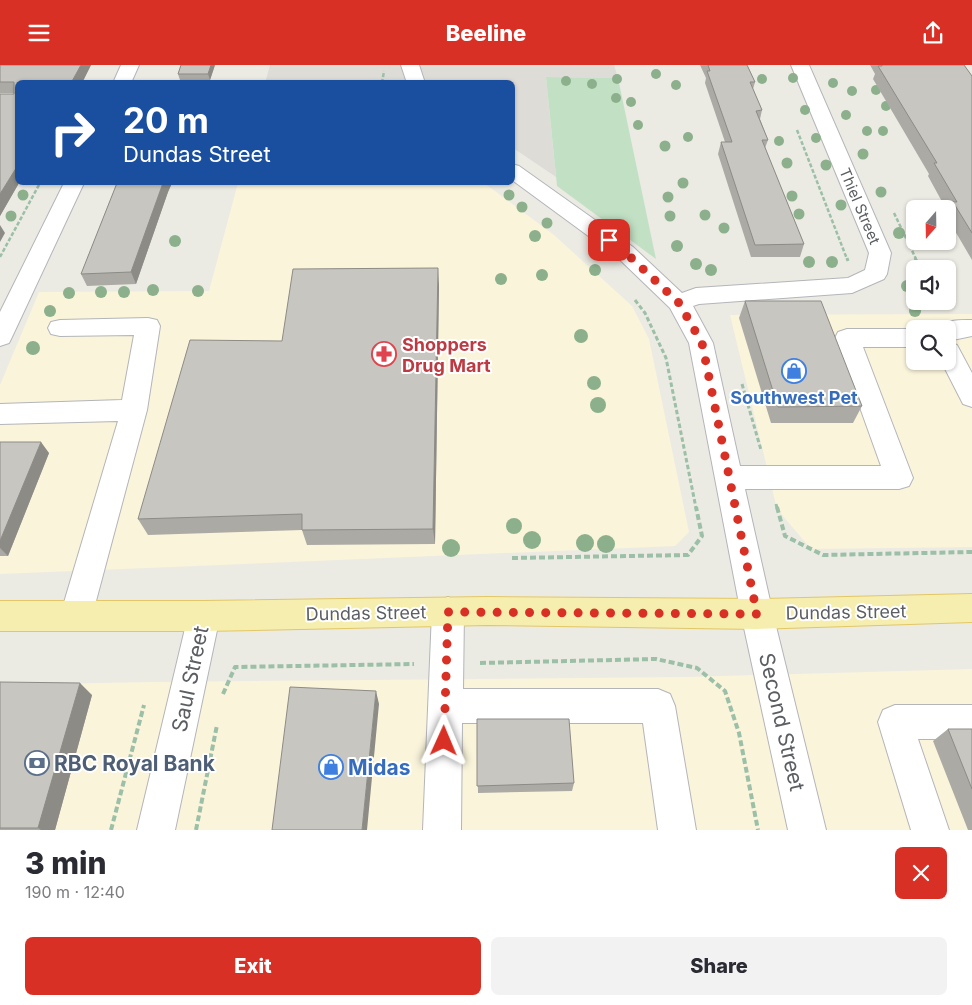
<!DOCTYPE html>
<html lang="en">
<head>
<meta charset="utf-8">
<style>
  :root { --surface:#fff; --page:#f2f2f3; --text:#2b2b33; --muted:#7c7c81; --accent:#d93025 }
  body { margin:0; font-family:Inter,sans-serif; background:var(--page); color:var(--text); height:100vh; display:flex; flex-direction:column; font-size:19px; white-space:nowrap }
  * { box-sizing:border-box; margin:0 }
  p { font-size:16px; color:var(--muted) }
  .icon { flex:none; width:28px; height:28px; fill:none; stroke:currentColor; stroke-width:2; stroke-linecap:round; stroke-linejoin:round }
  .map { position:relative; height:765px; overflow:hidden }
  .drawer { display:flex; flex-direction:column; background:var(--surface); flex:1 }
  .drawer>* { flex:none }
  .top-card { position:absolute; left:15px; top:15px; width:500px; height:105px; border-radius:8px; box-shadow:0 1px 4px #0004; background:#1a4fa0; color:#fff; overflow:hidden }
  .needle { width:32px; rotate:200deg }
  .buttons { position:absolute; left:906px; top:135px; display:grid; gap:10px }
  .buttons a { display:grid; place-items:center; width:50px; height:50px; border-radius:8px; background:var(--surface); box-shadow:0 1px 4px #0004; font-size:25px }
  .pin { position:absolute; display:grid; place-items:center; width:42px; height:42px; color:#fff; margin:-21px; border-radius:10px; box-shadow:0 2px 8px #0006 }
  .me { position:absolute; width:55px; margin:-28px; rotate:1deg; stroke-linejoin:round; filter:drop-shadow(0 0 4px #0008) }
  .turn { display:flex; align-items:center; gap:18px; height:105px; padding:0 25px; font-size:22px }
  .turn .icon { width:65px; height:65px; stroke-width:2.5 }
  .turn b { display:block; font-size:35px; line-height:42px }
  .round { display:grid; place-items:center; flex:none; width:52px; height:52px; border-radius:8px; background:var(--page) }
  .summary { display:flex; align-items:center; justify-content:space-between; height:85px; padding:0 25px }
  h1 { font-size:30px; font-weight:800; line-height:38px }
  .button { display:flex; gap:10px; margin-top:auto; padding:10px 25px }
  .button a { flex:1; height:58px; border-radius:8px; background:var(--accent); color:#fff; font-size:20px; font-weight:800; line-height:58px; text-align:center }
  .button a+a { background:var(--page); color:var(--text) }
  header { display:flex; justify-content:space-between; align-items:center; height:65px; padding:0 25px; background:var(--accent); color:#fff; font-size:22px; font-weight:800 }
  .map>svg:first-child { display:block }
  .commercial { fill:#faf4db; fill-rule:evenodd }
  .industrial { fill:#dedcd7 }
  .green { fill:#c2e1c4 }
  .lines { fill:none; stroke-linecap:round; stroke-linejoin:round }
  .minor-casing { stroke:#b3b5b9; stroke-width:2 }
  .major-casing { stroke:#e2c667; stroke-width:2 }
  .path-far2 { stroke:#9bbfa7; stroke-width:2.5; stroke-dasharray:4 2; stroke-linecap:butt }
  .path-far1 { stroke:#9bbfa7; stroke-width:3; stroke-dasharray:4.5 2.5; stroke-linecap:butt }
  .path { stroke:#9bbfa7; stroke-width:4; stroke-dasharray:6 3; stroke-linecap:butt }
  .minor { fill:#fff; fill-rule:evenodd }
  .major { fill:#f6eeaf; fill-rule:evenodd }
  .tree { fill:#8cb08c }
  .wall { fill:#acaaa5 }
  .shaded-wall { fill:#8c8b86 }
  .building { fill:#c8c6c0; stroke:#8c8b86 }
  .route { stroke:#d93025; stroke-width:9; stroke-dasharray:0 16.2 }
  .labels { text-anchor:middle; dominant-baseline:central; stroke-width:4; stroke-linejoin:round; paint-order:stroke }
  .far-street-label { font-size:15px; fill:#5b5e62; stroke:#fff }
  .health-label { font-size:18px; font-weight:bold; fill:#be3a42; stroke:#fff; text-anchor:start }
  .shop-label { font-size:18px; font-weight:bold; fill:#366cbe; stroke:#fff }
  .street-label { font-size:18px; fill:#5b5e62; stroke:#fff }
  .near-street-label { font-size:21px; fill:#5b5e62; stroke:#fff }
  .near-service-label { font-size:21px; font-weight:bold; fill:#4e5e75; stroke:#fff; text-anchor:start }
  .near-shop-label { font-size:21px; font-weight:bold; fill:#366cbe; stroke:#fff; text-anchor:start }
</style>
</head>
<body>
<header><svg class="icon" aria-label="menu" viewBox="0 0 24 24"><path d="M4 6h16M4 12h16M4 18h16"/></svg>Beeline<svg class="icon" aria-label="share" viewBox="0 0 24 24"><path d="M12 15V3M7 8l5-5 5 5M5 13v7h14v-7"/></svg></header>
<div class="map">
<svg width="972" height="765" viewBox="0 0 972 765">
  <rect width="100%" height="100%" fill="#ecebe3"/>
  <path class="commercial" d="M238,118H484L554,170L632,241L649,274L689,467L675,481L0,509V320L39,227L209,226Z
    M972,249V482L811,484L777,444L730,250ZM915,264H948V296H915Z
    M972,604V765H0V620L152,617L687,612Z"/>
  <path class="industrial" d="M270,0H614L618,13L546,12L556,112L513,83L512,18H265Z"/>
  <path class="green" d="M546,12L618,13L656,194L557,121Z"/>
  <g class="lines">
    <defs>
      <path id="minor" d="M121,0H139L131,18H113Z
        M401,0H419L425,18H407Z
        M791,0H809L891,188L887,209L884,214L852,228L699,239L693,241L713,278L740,401H881L835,273L838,267L847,264H915V282H863L913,413L909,421L899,424H745L773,549L826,765H788L741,549L689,278L670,243L617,192L512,115V99L519,101L633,182L682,228L696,223L848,213L865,205L869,188Z
        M64,118H84L12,272L9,278L0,281V247Z
        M148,253L157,255L160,261L147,345L92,551L87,561L76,566L65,561L60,551L118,356L0,359V339L122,335L134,270L60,271L51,269L48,263L51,257L60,255Z
        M972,255V271L948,276V264H938C945,254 961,255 972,255Z
        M948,277L957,280L972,308V342L963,339L941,296H948Z
        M448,532L459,537L464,547L463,624H658L670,629L675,641L696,765H658L643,658H462L461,765H423L432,547L437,537Z
        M204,536L215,541L220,551L175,765H137L188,551L193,541Z
        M895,640H972V674H918L949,765H911L878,657L883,645Z"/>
      <path id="major" d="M972,529V557L757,564L487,560L204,566H0V536H204L487,532L757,534Z"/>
    </defs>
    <use href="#minor" class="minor-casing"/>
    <use href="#major" class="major-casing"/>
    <path class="path-far2" d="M382,18L384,6
      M797,65L847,194
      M894,148L916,194
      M0,192L40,118"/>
    <path class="path-far1" d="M847,193L848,196
      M915,193L921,204
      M635,235L645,248L666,293L696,443
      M936,236L939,243
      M742,319L761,385
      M776,439L777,443"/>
    <path class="path" d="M777,442L785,471L823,490L972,487
      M512,493L688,490L702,471L696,442
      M480,598L656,594L697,603L725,626L739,668L758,765
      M223,629L235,602L414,599
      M111,765L144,640
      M196,765L217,660"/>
    <use href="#minor" class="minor"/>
    <use href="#major" class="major"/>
  </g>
  <g class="tree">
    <circle cx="656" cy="9" r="5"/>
    <circle cx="793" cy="13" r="5"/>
    <circle cx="617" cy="14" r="5"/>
    <circle cx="762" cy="14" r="5"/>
    <circle cx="566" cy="16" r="5"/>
    <circle cx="833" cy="18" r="5"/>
    <circle cx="592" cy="19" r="5"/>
    <circle cx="676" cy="20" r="5"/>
    <circle cx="876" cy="25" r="5"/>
    <circle cx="852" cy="26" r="5"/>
    <circle cx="616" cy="33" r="5"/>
    <circle cx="631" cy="37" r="5"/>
    <circle cx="886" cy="41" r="5"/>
    <circle cx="805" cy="45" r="5"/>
    <circle cx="846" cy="50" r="5"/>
    <circle cx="638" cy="60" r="5"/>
    <circle cx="867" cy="66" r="5"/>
    <circle cx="883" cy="66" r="5"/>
    <circle cx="688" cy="72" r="5"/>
    <circle cx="816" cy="73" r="5"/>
    <circle cx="779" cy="76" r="5"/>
    <circle cx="665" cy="81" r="5.5"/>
    <circle cx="863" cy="89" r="5.5"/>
    <circle cx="787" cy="98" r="5.5"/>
    <circle cx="826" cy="100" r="5.5"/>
    <circle cx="683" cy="118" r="5.5"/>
    <circle cx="881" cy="127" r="5.5"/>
    <circle cx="23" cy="130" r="5.5"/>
    <circle cx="509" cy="130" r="5.5"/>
    <circle cx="792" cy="131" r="5.5"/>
    <circle cx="668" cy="132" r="5.5"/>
    <circle cx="841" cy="140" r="5.5"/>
    <circle cx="522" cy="142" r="5.5"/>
    <circle cx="799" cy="149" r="5.5"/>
    <circle cx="705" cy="150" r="5.5"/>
    <circle cx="11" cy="151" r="5.5"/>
    <circle cx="670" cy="151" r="5.5"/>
    <circle cx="547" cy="158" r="5.5"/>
    <circle cx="724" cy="163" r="5.5"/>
    <circle cx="899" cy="168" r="6"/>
    <circle cx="535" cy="171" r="6"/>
    <circle cx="175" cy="176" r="6"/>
    <circle cx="677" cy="181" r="6"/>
    <circle cx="809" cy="197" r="6"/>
    <circle cx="832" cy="197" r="6"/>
    <circle cx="696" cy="199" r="6"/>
    <circle cx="595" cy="205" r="6"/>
    <circle cx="711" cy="205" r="6"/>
    <circle cx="542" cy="210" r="6"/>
    <circle cx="501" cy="214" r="6"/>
    <circle cx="907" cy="221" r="6"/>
    <circle cx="153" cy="225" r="6"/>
    <circle cx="198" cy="226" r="6"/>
    <circle cx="101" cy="227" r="6"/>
    <circle cx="124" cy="227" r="6"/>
    <circle cx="69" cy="228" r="6"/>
    <circle cx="50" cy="246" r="6"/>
    <circle cx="915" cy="246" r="6"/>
    <circle cx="581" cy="271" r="7"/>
    <circle cx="33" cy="283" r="7"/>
    <circle cx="594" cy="318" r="7"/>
    <circle cx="598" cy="340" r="8"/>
    <circle cx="514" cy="461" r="8"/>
    <circle cx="532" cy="475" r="9"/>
    <circle cx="585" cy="478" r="9"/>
    <circle cx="606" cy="479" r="9"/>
    <circle cx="451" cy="483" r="9"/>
  </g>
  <path class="wall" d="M0,0H91L82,18H18V118H19L0,151V29H14V28H0Z
    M181,0H215L210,15H180L178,9Z
    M700,0H747L755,17L753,24L762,45L760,54L768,75L765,83L804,179L800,192H751L718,89L721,77H725L705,18L706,13Z
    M870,0H964L972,11V195L948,154V144H946L928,111L929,109L873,14L875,9Z
    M117,118H172L168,127L136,219L87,221L81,209Z
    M439,220L435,479L307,480L302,465L148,470L138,454Z
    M745,236L862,341L853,358H771L739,253Z
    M0,377L49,388L8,491H0Z
    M0,617L92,630L55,765H0Z
    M477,654L574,718L572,726L478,728Z
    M948,664H972V765H968L933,676Z"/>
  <path class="shaded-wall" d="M81,0H91L82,18H71Z
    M211,0H215L210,15L208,9Z
    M18,100V118H19L0,151V129Z
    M163,118H172L168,127L136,219L131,207Z
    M0,160L5,168L0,177Z
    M438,203L439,220L435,479L433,464Z
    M41,377L49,388L8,491L0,483V476Z
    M80,618L92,630L55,765H41L38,763Z
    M376,626L379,639L367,765H362Z"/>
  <path class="building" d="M0,0H81L71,18H18V100L0,129V29H14V17H0Z
    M181,0H211L208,9H178Z
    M708,0H747L755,17H750L762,45L756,46L768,75H762L804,179L755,180L721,77H732L707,6H710Z
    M882,0H964L972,11V168L953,137H957L934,98H937L878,1H882Z
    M117,118H163L131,207L81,209Z
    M438,203L433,464L302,465V449L138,454L190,275L282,276L293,204Z
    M745,236H821L862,341L778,342Z
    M0,377H41L0,476Z
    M0,617L80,618L38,763H0Z
    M290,622L376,626L362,765H272Z
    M477,654H569L574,718L477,721Z
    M948,664H972V724Z"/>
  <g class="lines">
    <path class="route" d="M444,676L448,547L757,549L702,278L679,238L625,187L609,175"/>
  </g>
  <defs>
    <symbol id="pharmacy-ring" viewBox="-11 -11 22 22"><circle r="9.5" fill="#fff" stroke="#e0444e" stroke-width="1.5"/><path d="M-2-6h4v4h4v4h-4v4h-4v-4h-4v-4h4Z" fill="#e0444e"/></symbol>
    <symbol id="shop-ring" viewBox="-11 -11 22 22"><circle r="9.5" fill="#fff" stroke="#3f7fe0" stroke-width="1.5"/><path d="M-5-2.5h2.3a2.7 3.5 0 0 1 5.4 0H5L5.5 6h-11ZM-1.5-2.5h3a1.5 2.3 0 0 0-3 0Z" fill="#3f7fe0"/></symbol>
    <symbol id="bank-ring" viewBox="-11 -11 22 22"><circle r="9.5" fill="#fff" stroke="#5c6f8a" stroke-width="1.5"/><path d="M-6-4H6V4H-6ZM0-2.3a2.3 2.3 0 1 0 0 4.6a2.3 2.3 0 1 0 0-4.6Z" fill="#5c6f8a"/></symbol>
  </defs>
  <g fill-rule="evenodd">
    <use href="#pharmacy-ring" x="370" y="275" width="28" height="28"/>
    <use href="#shop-ring" x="780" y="292" width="28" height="28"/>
    <use href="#bank-ring" x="23" y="684" width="28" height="28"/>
    <use href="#shop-ring" x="317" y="688" width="28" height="28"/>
  </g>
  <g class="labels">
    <g class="far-street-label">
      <text transform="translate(860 141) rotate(67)">Thiel Street</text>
    </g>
    <g class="health-label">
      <text x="402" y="279">Shoppers<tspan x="402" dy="21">Drug Mart</tspan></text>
    </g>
    <g class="shop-label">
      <text x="794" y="332">Southwest Pet</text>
    </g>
    <g class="street-label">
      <text transform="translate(846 547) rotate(-1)">Dundas Street</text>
      <text transform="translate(366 548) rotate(-1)">Dundas Street</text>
    </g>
    <g class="near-street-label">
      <text transform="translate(190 614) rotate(-78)">Saul Street</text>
      <text transform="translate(782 657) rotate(77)">Second Street</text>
    </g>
    <g class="near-service-label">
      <text x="54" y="698">RBC Royal Bank</text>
    </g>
    <g class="near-shop-label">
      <text x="348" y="702">Midas</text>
    </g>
  </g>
</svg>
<div class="buttons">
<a><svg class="needle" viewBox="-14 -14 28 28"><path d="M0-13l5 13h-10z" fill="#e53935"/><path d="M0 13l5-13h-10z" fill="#7c7c81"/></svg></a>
<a><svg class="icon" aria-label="sound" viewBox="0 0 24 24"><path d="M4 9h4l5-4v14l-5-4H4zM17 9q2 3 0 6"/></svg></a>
<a><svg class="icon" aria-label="search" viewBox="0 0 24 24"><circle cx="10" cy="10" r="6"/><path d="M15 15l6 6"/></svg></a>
</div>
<div class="pin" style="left:609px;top:175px;background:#d93025"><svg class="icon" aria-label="arrive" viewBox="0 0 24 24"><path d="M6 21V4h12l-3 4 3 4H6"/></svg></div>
<svg class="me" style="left:444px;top:676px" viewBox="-20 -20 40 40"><path d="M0-17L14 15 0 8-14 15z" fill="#d93025" stroke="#fff" stroke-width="4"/></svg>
<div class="top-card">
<div class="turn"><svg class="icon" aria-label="right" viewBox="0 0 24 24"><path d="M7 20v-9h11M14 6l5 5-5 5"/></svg><div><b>20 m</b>Dundas Street</div></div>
</div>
</div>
<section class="drawer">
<div class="summary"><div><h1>3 min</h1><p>190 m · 12:40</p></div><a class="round" style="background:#d93025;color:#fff"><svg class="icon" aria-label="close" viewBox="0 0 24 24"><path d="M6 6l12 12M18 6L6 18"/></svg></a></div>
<div class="button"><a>Exit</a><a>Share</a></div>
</section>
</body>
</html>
